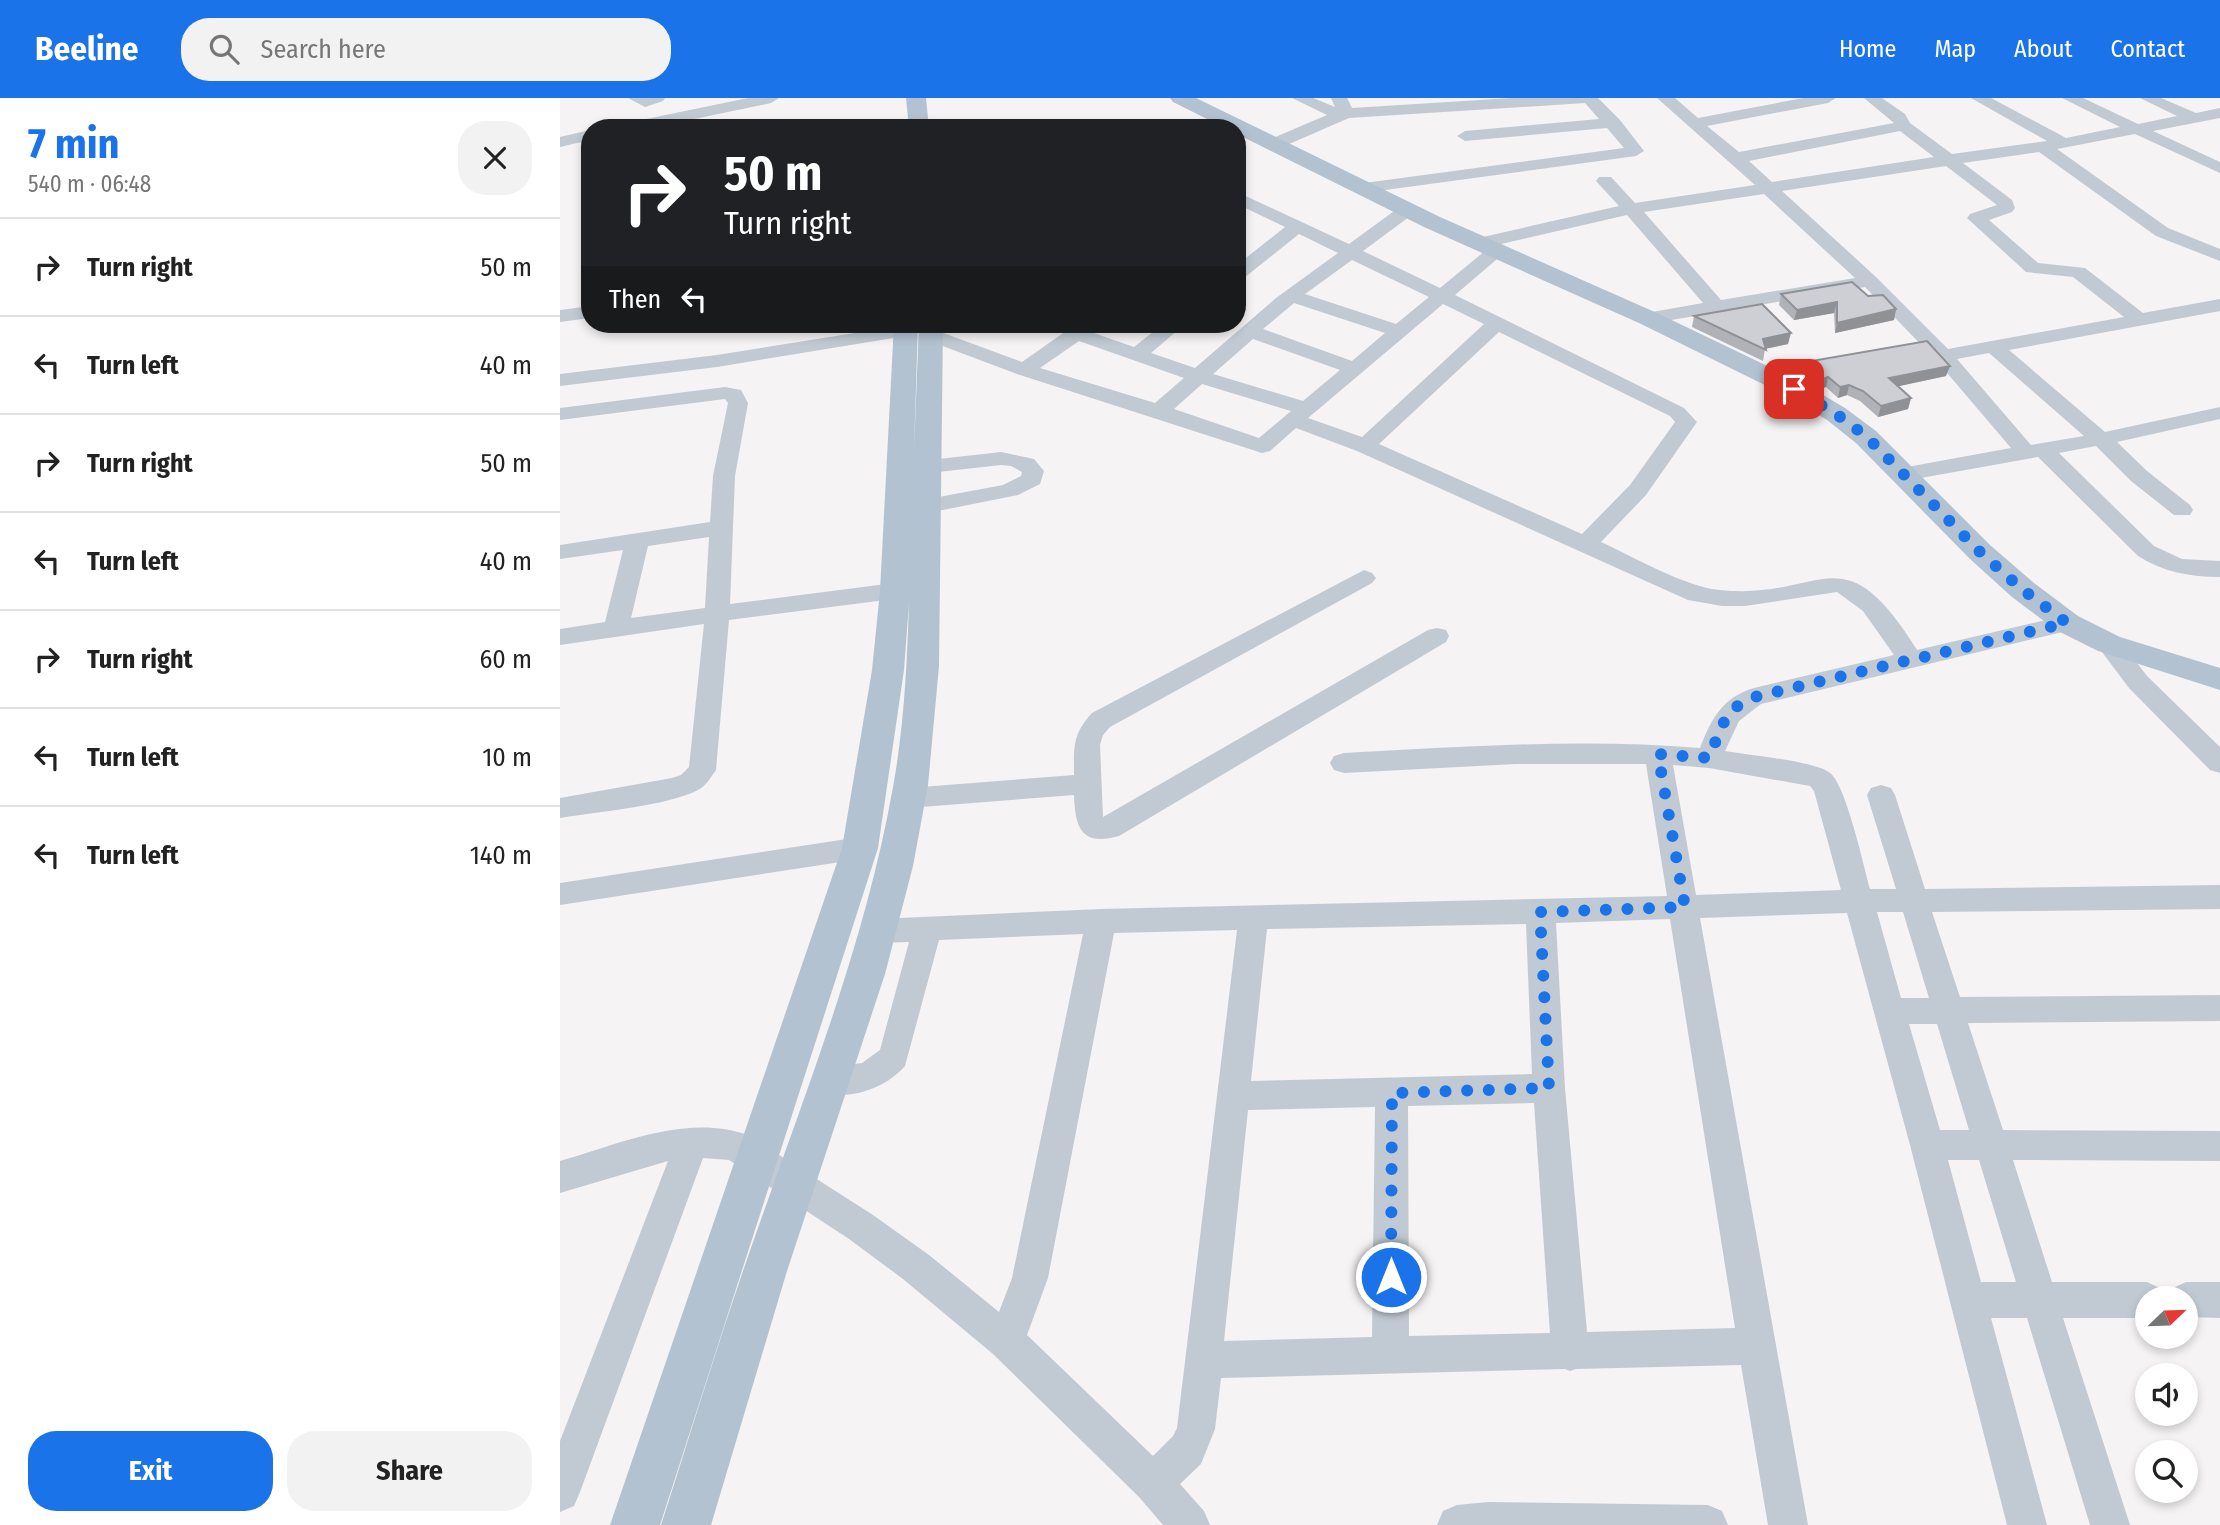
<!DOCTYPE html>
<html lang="en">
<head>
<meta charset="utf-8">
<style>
  :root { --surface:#fff; --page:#f2f2f2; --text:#222; --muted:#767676; --line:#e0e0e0; --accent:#1a73e8 }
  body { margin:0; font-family:"Fira Sans Condensed",sans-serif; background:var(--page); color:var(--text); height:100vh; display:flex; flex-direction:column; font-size:26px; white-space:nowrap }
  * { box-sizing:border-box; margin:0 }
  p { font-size:23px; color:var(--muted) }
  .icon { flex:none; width:38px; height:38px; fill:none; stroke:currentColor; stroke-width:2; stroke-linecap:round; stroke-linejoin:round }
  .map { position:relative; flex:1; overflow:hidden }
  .panel { display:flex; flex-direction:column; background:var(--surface); width:560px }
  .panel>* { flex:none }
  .banner { position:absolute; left:21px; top:21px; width:665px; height:214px; border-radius:28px; box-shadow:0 4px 10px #0003; background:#202124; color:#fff; overflow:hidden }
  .needle { width:46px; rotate:67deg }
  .tools { position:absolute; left:1575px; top:1188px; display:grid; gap:14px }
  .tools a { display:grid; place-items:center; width:63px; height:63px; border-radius:50%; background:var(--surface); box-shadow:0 4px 10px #0003; font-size:35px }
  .pin { position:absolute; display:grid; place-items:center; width:60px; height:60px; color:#fff; margin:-30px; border-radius:14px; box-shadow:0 4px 10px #0006 }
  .me { position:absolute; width:77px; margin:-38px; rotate:0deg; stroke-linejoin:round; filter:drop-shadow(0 0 5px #0008) }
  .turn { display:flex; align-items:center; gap:24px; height:147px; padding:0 28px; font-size:32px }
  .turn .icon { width:91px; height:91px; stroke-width:2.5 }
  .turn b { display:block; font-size:49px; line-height:60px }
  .then { display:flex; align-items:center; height:66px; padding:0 28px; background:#0003; gap:14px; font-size:26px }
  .round { display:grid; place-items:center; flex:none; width:74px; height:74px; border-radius:28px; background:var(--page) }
  .overview { display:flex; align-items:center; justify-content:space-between; height:119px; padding:0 28px }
  h1 { font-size:42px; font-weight:700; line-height:52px; color:var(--accent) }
  .button { display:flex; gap:14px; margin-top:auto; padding:14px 28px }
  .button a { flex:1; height:80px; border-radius:28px; background:var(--accent); color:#fff; font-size:28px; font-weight:700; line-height:80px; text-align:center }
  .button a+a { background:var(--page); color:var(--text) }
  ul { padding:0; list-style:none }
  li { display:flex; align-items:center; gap:21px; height:98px; padding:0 28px; border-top:2px solid var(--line) }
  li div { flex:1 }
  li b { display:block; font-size:26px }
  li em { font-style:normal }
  header { display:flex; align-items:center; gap:42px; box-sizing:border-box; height:98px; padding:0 35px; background:var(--accent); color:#fff }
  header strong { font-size:33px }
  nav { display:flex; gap:38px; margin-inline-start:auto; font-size:24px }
  .search { width:490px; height:63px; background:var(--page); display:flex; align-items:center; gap:18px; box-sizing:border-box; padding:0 24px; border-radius:28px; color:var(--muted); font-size:26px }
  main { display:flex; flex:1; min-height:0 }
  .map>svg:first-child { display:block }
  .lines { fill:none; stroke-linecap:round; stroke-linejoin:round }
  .minor { fill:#c1cad2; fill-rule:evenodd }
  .major { fill:#b3c2d1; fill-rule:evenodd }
  .wall { fill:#b0b2b7 }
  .shaded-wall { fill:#909195 }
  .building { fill:#cdcfd5; stroke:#909195; stroke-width:2 }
  .route { stroke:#1a73e8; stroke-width:12; stroke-dasharray:0 21.6 }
</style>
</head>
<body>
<header>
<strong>Beeline</strong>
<div class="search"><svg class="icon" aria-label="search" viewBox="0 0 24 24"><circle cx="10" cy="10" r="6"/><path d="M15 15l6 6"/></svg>Search here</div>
<nav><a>Home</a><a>Map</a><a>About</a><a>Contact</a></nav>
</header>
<main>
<section class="panel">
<div class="overview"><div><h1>7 min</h1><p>540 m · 06:48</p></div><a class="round"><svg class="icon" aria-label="close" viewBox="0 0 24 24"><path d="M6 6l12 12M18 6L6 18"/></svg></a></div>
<ul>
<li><svg class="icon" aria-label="right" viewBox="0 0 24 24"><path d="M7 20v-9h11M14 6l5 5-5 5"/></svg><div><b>Turn right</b></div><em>50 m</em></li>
<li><svg class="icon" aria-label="left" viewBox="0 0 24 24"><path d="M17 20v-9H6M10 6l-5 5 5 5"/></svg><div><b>Turn left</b></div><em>40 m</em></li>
<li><svg class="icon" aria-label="right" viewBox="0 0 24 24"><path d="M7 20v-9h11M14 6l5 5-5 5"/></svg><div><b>Turn right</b></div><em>50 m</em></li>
<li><svg class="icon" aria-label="left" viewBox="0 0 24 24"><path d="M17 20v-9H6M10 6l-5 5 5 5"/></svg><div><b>Turn left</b></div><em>40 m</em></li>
<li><svg class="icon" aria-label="right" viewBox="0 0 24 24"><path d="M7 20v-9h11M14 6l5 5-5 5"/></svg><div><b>Turn right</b></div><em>60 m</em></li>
<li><svg class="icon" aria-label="left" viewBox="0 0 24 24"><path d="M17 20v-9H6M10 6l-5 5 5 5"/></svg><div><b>Turn left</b></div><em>10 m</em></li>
<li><svg class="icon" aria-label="left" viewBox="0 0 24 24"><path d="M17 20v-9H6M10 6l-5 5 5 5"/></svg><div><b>Turn left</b></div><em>140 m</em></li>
</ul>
<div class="button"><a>Exit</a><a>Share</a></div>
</section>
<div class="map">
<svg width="1660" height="1427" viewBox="0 0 1660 1427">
  <rect width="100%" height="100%" fill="#f5f3f3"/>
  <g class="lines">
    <path class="minor" d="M68,0H105L103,3L85,9Z
      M188,0H219L211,5L91,30H59L67,25Z
      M732,0H753L775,9L771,0H787L792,10L952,0H1038L1060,22L1084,53L1076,58L803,95L797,94L794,90L797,86L1064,50L1047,30L905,43L897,38L905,33L1039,21L1025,5L789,20L720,50H708L706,46L708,42L767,17Z
      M1097,0H1115L1138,20L1243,0H1276L1268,5L1147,28L1179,54L1334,25L1304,0H1322L1345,16L1350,25L1392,56L1487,43L1411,0H1431L1506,40L1560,29L1502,0H1523L1578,26L1617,18L1580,0H1601L1636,15L1660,10V20L1593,33L1660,64V75L1575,36L1497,51L1608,130L1660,151V163L1596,138L1479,54L1403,65L1452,102L1455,110L1452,114L1429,122L1478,165L1525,170L1583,215L1660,201V213L1449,252L1545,334L1660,309V321L1557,344L1587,373L1630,407L1633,412L1630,417H1614L1571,383L1536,348L1499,355L1594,448L1622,461L1660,463V479C1630,479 1603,474 1578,458L1478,359L1344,383L1336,381L1333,376L1336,371L1451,350L1376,262L1305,189L1088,226L1081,224L1078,220L1081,216L1143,205L1067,117L937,147L946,152L943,156L895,197L1124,310L1137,324L1086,397L1041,444C1074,459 1125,489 1160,492C1264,503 1281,430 1357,552L1507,517L1516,519L1519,525L1516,531L1507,533L1201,606L1179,623L1165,653C1187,657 1256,663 1270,675C1286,687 1304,769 1310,791H1336L1307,697L1311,690L1321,687L1331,690L1335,697L1365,791L1660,787V811L1372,814L1400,899L1660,897V923L1408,925L1443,1032L1660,1033V1063L1453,1062L1492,1184H1587L1600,1190L1605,1200H1587V1220H1503L1570,1427H1530L1467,1220H1431L1487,1427H1447L1350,1047L1287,815L1140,820L1248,1427H1208L1181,1267L1016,1271L1010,1273L1005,1271L661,1280L655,1331L641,1366L620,1386L644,1413L650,1427H603L579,1399L433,1256L343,1181L289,1141L169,1062L143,1060L20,1394L14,1408L0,1414V1343L108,1063L0,1095V1063C59,1046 127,1015 188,1037L313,1117L369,1157L439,1214L452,1180L523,836L379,842L345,968C325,991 287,1004 257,993L253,983L257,973L269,969L302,965L320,952L349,844L317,845L306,841L302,833L306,825L317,821L541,811L1107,798L1086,666H956L784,675L774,672L770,665L774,658L784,655C902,649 1021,640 1140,650C1151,621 1163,599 1194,590L1334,557L1303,513L1277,494L1185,508H1162L1128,502L797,353L736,330L710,353L702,355L457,276L364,241L361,237L364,233H378L462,264L516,226H539L531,234L574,249L603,226H625L591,255L635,270L716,200L778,155L739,136L684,180L677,182V167L725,129L677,106V94L789,146L841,108H853L856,112L853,116L803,153L880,190L931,148L914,149L911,145L914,141L1059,108L1036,83L1039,79H1051L1075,105L1195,87ZM1340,33L1374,59L1212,84L1189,63ZM1386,68L1437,107L1410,116L1407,120L1466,174L1513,179L1564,219L1388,251L1316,179L1222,93ZM1204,96L1295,180L1161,202L1084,114ZM792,162L869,199L836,226L745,196ZM734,205L825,235L792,263L703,231ZM883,206L924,226L802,339L748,320ZM939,234L1110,318L1115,324L1070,387L1022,436L819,346ZM693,241L780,272L743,303L653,276ZM519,243L624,280L595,305L480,270ZM1429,255L1524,338L1471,347L1397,261ZM642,286L731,313L699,340L614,311ZM1113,667L1149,670L1250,688L1254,693L1281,792L1136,797ZM1317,814H1343L1369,900H1341ZM1110,821L1175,1230L1027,1234L1005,990L996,825ZM966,826L972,976L691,983L707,831ZM677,832L617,1330L613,1338L593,1358L467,1237L488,1180L554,835ZM1349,926H1377L1409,1032H1380ZM974,1005L990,1235L849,1238L848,1008ZM815,1009L812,1239L664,1243L688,1012ZM1388,1062H1419L1456,1184H1421Z
      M30,32V42L0,49V39Z
      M30,208V220L0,224V212Z
      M345,227L352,229L355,233L352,237L157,269L0,288V276L157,257Z
      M165,289L181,292L188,305L175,378L170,506L357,482L366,485L369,490L366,495L357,498L169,522L156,672C151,679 146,688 138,692C107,708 36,714 0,720V700L112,680L121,677L129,669L144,526L0,547V531L45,524L63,452L0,461V447L150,424L153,378L168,305L165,301L0,322V310ZM149,439L145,510L71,520L88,448Z
      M441,354L474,361L484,373L480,386L458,397L368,415L360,413L357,408L360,403L368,401L443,387L461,378L462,374L451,368L441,367L369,375L361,373L358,368L361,363Z
      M804,472L812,475L816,480L812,485L550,629L543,637L540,647L543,719L868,532L877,530L886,532L889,538L886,544L559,738C521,749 515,729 514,697L348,710L338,707L334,700L338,693L348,690L514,677C514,649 512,637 532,615Z
      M1549,538L1558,540L1587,578L1660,649V675L1650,672L1569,590L1536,546L1540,540Z
      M300,739L310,742L314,750L310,758L300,761L0,807V785Z
      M1626,1184H1660V1220L1626,1219V1200H1608L1613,1190Z
      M928,1404L1148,1407L1162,1413L1168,1427H877L883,1413L897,1407Z"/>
    <path class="major" d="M346,0H366L369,30H349Z
      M610,0H636L880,119L1097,215L1243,285L1285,310L1316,333L1430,447L1474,485L1518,518L1560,539L1660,570V592L1538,553L1496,532L1452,499L1410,461L1296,345L1267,322L1225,297L1079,225L864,129L677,36V30H665L613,4Z
      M334,226H358L354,352L359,226H383L379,568L368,687L353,768L325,876L227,1173L151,1427H101C133,1328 163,1228 198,1130C249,985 306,841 333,689C344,629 347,566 349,505L344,572L318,750L100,1427H50L282,750L312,572L320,493Z"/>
  </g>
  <path class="wall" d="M1221,196L1308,198L1336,211L1334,222L1275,235L1274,215L1234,222L1219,207Z
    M1134,218L1228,246L1205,251L1203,263L1132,229Z
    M1240,265L1386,278L1338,288L1351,300L1348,311L1318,319L1300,303L1287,297L1278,300L1266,289L1260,291L1237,275Z"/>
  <path class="shaded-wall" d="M1277,204L1274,215L1234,222L1237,212Z
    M1336,211L1334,222L1275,235L1277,225Z
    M1231,235L1228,246L1204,251L1203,241Z
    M1390,268L1386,278L1326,291L1329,280Z
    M1268,279L1266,289L1260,291L1263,281Z
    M1289,287L1287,297L1278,300L1280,289Z
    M1351,300L1348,311L1318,319L1321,308Z"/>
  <path class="building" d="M1292,184L1308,198L1323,197L1336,211L1277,225V204L1237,212L1221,196Z
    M1202,206L1231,235L1203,241L1206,252L1134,218Z
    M1367,243L1390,268L1329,280L1351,300L1321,308L1303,293L1289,287L1280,289L1268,279L1263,281L1240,265Z"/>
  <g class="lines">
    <path class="route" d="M831,1179L832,995L989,990L980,814L1125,809L1098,656L1149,660C1161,632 1163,611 1194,599L1507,525L1463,492L1420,454L1306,338L1276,316L1234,291"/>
  </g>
</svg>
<div class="tools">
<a><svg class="needle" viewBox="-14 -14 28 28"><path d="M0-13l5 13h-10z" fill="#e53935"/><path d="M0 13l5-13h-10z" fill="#767676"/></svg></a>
<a><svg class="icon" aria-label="sound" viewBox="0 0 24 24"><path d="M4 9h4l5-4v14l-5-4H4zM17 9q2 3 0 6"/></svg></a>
<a><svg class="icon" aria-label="search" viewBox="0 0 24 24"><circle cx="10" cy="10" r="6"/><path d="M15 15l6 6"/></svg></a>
</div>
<div class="pin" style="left:1234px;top:291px;background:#d93025"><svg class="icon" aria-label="arrive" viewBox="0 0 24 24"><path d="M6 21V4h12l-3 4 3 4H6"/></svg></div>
<svg class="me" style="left:831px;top:1179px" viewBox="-20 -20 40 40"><circle r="17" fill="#1a73e8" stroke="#fff" stroke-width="3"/><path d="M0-11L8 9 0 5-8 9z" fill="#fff"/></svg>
<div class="banner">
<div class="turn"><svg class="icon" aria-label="right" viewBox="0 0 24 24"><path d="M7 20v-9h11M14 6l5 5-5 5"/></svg><div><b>50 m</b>Turn right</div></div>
<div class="then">Then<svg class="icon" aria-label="left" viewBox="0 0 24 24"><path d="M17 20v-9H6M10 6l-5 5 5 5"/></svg></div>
</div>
</div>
</main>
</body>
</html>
